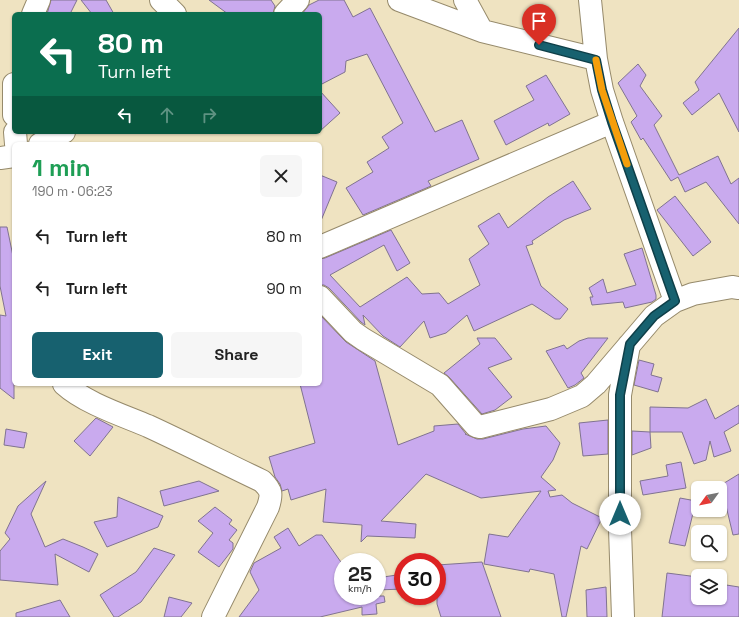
<!DOCTYPE html>
<html lang="en">
<head>
<meta charset="utf-8">
<style>
  :root { --surface:#fff; --page:#f6f6f6; --text:#222; --muted:#767676; --accent:#17616f }
  body { margin:0; font-family:"Space Grotesk",sans-serif; background:var(--page); color:var(--text); height:100vh; display:flex; flex-direction:column; font-size:15px; white-space:nowrap }
  * { box-sizing:border-box; margin:0 }
  p { font-size:13px; color:var(--muted) }
  .icon { flex:none; width:22px; height:22px; fill:none; stroke:currentColor; stroke-width:2; stroke-linecap:round; stroke-linejoin:round }
  .map { position:relative; flex:1; overflow:hidden }
  .sheet { position:absolute; left:12px; top:142px; width:310px; height:244px; display:flex; flex-direction:column; background:var(--surface); border-radius:6px; box-shadow:0 1px 3px #0004 }
  .sheet>* { flex:none }
  .top-card { position:absolute; left:12px; top:12px; width:310px; height:122px; border-radius:6px; box-shadow:0 1px 3px #0004; background:#0b6e4f; color:#fff; overflow:hidden }
  .needle { width:26px; rotate:237deg }
  .fabs { position:absolute; left:691px; top:481px; display:grid; gap:8px }
  .fabs a { display:grid; place-items:center; width:36px; height:36px; border-radius:6px; background:var(--surface); box-shadow:0 1px 3px #0004; font-size:20px }
  .speed { position:absolute; left:334px; top:553px; display:flex; gap:8px; font-size:20px; font-weight:700; text-align:center }
  .speed>* { display:grid; place-content:center; width:52px; height:52px; border-radius:50%; background:var(--surface); box-shadow:0 1px 3px #0004; line-height:1 }
  .speed small { font-size:10px; font-weight:400 }
  .speed .limit { border:6px solid #d22; background:#fff; color:#111 }
  .pin { position:absolute; display:grid; place-items:center; width:34px; height:34px; color:#fff; margin:-41px -17px; border-radius:50% 50% 50% 0; rotate:-45deg; box-shadow:0 0 4px #0007 }
  .pin .icon { rotate:45deg }
  .me { position:absolute; width:44px; margin:-22px; rotate:0deg; stroke-linejoin:round; filter:drop-shadow(0 0 3px #0008) }
  .turn { display:flex; align-items:center; gap:14px; height:84px; padding:0 20px; font-size:18px }
  .turn .icon { width:52px; height:52px; stroke-width:2.5 }
  .turn b { display:block; font-size:28px; line-height:34px }
  .lanes { display:flex; align-items:center; height:38px; padding:0 20px; background:#0003; justify-content:center; gap:20px; direction:ltr }
  .lanes .off { opacity:.35 }
  .round { display:grid; place-items:center; flex:none; width:42px; height:42px; border-radius:6px; background:var(--page) }
  .headline { display:flex; align-items:center; justify-content:space-between; height:68px; padding:0 20px }
  h1 { font-size:24px; font-weight:600; line-height:30px; color:#1e9e55 }
  .action { display:flex; gap:8px; margin-top:auto; padding:8px 20px }
  .action a { flex:1; height:46px; border-radius:6px; background:var(--accent); color:#fff; font-size:16px; font-weight:600; line-height:46px; text-align:center }
  .action a+a { background:var(--page); color:var(--text) }
  ul { padding:0; list-style:none }
  li { display:flex; align-items:center; gap:12px; height:52px; padding:0 20px }
  li div { flex:1 }
  li b { display:block; font-size:15px }
  li em { font-style:normal }
  .map>svg:first-child { display:block }
  .building { fill:#c9aaee; stroke:#807390 }
  .lines { fill:none; stroke-linecap:round; stroke-linejoin:round }
  .minor-casing { stroke:#968a6b; stroke-width:24 }
  .minor { stroke:#fff; stroke-width:22 }
  .route-casing { stroke:#0f3f48; stroke-width:10 }
  .route { stroke:#17616f; stroke-width:7 }
  .slow { stroke:#f59e0b; stroke-width:7 }
</style>
</head>
<body>
<div class="map">
<svg width="739" height="617" viewBox="0 0 739 617">
  <rect width="100%" height="100%" fill="#efe3c1"/>
  <path class="building" d="M51,0H77L70,14H47Z
    M81,0H106L114,14H92Z
    M209,0H271L275,6L273,14H228Z
    M319,0H344L353,17L370,8L435,132L462,120L479,159L428,181L431,186L363,215L346,188L373,172L367,162L389,148L382,137L403,123L367,54L346,61L345,72L320,85V14H302L309,5Z
    M739,28V132L719,93L692,115L683,103L699,90L695,82Z
    M638,64L646,75L640,86L662,116L654,125L679,175L718,156L731,184L739,178V224L706,182L685,192L678,177L671,181L643,138L641,140L631,122L637,116L618,83Z
    M546,75L570,114L549,126L548,123L506,145L494,121L534,100L526,86Z
    M320,91L340,113L320,131Z
    M320,175L337,182L320,223Z
    M573,181L591,209L564,220L532,241L533,244L526,246L541,286L568,309L560,319H555L532,304L474,331L467,315L446,333L430,338L424,321L400,347L383,336L363,315L365,325L361,322L329,288L324,285H320V259L325,258L391,230L410,263L397,271L384,245L330,275L360,307L407,277L422,294L439,293L448,304L480,285L469,259L489,244L478,226L499,213L508,228L548,197Z
    M675,196L711,242L693,256L657,210Z
    M0,227H7L14,261V399L0,388V315L6,316L0,286Z
    M642,248L656,295V299L652,302L625,308L623,302L592,305L590,297H593L589,288L603,279L607,293L636,285L624,254Z
    M320,315L346,342L375,361L398,445L434,431V426L458,424L466,434H465L477,439H483L523,429L546,426L560,443L553,460L541,477L556,490L548,491L550,497L562,495L572,503L602,518L587,549L581,546L566,617H562L554,574L530,569L529,572L484,564L489,534L508,537L541,491L481,498L426,474L381,521L416,524L415,538L367,536L361,542L362,525L323,522L326,489L291,500L288,489L282,491L280,484L275,477L269,457L315,443L300,384H320Z
    M477,338H495L512,359L488,368L512,397L495,410L482,414L449,377L444,373L480,344Z
    M588,338H608L581,373L584,378L575,385L568,388L546,351L564,345L567,349L579,341Z
    M639,360L654,364L651,375L662,378L658,392L634,385Z
    M706,399L715,419L739,405V423L724,432L731,451L714,457L710,441L706,460L694,464L682,432H650V407L688,408Z
    M96,418L113,427L90,456L74,441Z
    M608,420V454L583,456L579,423Z
    M6,429L27,433L24,448L4,445Z
    M632,431L650,432L651,448L632,455Z
    M681,462L686,488L643,495L640,481L668,476L666,465Z
    M739,474V534L733,535L721,485Z
    M46,481L31,514L45,547L63,539L83,547L98,554L89,572L55,554L58,585L0,580V551L10,539L5,533L18,506Z
    M199,481L219,491L164,506L160,491Z
    M118,497L163,516L158,527L107,547L94,522L117,517Z
    M680,498L696,501L685,546L669,543Z
    M215,507L232,520L229,524L237,530L229,540L233,543V549L219,567L198,552L213,533L198,521Z
    M288,528L299,546L316,535H322L343,565L341,568L343,578V596H384L385,602L376,604L377,614L362,615V607L320,617H239L259,590L250,572L254,563L281,548L274,537Z
    M154,548L175,555L141,602L118,617H114L100,595L136,572Z
    M482,562L501,617H441L437,604V565Z
    M667,573L698,577V598H720V584L739,587V617H662Z
    M403,574V589L377,590V578Z
    M606,587L607,617H587L586,590Z
    M169,597L192,603L181,617H164Z
    M60,600L70,617H16V613Z"/>
  <g class="lines">
    <defs>
      <path id="minor" d="M161,0L175,14
        M399,0L482,31L596,59
        M465,0L482,31
        M590,0L596,59L602,90L612,122L675,301
        M33,14L39,0
        M285,14L298,0
        M14,84V115
        M15,132L16,144
        M40,144L64,132
        M0,158L14,156
        M320,247L612,122
        M320,297L353,332L363,339L440,385L476,426L480,427L551,409L582,396L596,384L654,316L675,301L693,294L732,287L739,288
        M64,384C85,403 122,415 148,426C187,444 224,463 262,481C272,491 272,494 268,507L213,617
        M623,617L620,529V395L629,345"/>
    </defs>
    <use href="#minor" class="minor-casing"/>
    <use href="#minor" class="minor"/>
  </g>
  <g class="lines">
    <defs>
      <path id="route" d="M539,45L596,60L602,90L612,122L675,301L654,316L630,344L620,395V514"/>
    </defs>
    <use href="#route" class="route-casing"/>
    <use href="#route" class="route"/>
    <path class="slow" d="M596,60L602,90L627,164"/>
  </g>
</svg>
<div class="fabs">
<a><svg class="needle" viewBox="-14 -14 28 28"><path d="M0-13l5 13h-10z" fill="#e53935"/><path d="M0 13l5-13h-10z" fill="#767676"/></svg></a>
<a><svg class="icon" aria-label="search" viewBox="0 0 24 24"><circle cx="10" cy="10" r="6"/><path d="M15 15l6 6"/></svg></a>
<a><svg class="icon" aria-label="layers" viewBox="0 0 24 24"><path d="M12 4l9 5-9 5-9-5zM3 14l9 5 9-5"/></svg></a>
</div>
<div class="speed"><div>25<small>km/h</small></div><div class="limit">30</div></div>
<div class="pin" style="left:539px;top:45px;background:#d93025"><svg class="icon" aria-label="arrive" viewBox="0 0 24 24"><path d="M6 21V4h12l-3 4 3 4H6"/></svg></div>
<svg class="me" style="left:620px;top:514px" viewBox="-20 -20 40 40"><circle r="19" fill="#fff"/><path d="M0-13L10 11 0 6-10 11z" fill="#17616f"/></svg>
<div class="top-card">
<div class="turn"><svg class="icon" aria-label="left" viewBox="0 0 24 24"><path d="M17 20v-9H6M10 6l-5 5 5 5"/></svg><div><b>80 m</b>Turn left</div></div>
<div class="lanes"><svg class="icon" aria-label="left" viewBox="0 0 24 24"><path d="M17 20v-9H6M10 6l-5 5 5 5"/></svg><svg class="icon off" aria-label="ahead" viewBox="0 0 24 24"><path d="M12 20V5M6 11l6-6 6 6"/></svg><svg class="icon off" aria-label="right" viewBox="0 0 24 24"><path d="M7 20v-9h11M14 6l5 5-5 5"/></svg></div>
</div>
<section class="sheet">
<div class="headline"><div><h1>1 min</h1><p>190 m · 06:23</p></div><a class="round"><svg class="icon" aria-label="close" viewBox="0 0 24 24"><path d="M6 6l12 12M18 6L6 18"/></svg></a></div>
<ul>
<li><svg class="icon" aria-label="left" viewBox="0 0 24 24"><path d="M17 20v-9H6M10 6l-5 5 5 5"/></svg><div><b>Turn left</b></div><em>80 m</em></li>
<li><svg class="icon" aria-label="left" viewBox="0 0 24 24"><path d="M17 20v-9H6M10 6l-5 5 5 5"/></svg><div><b>Turn left</b></div><em>90 m</em></li>
</ul>
<div class="action"><a>Exit</a><a>Share</a></div>
</section>
</div>
</body>
</html>
